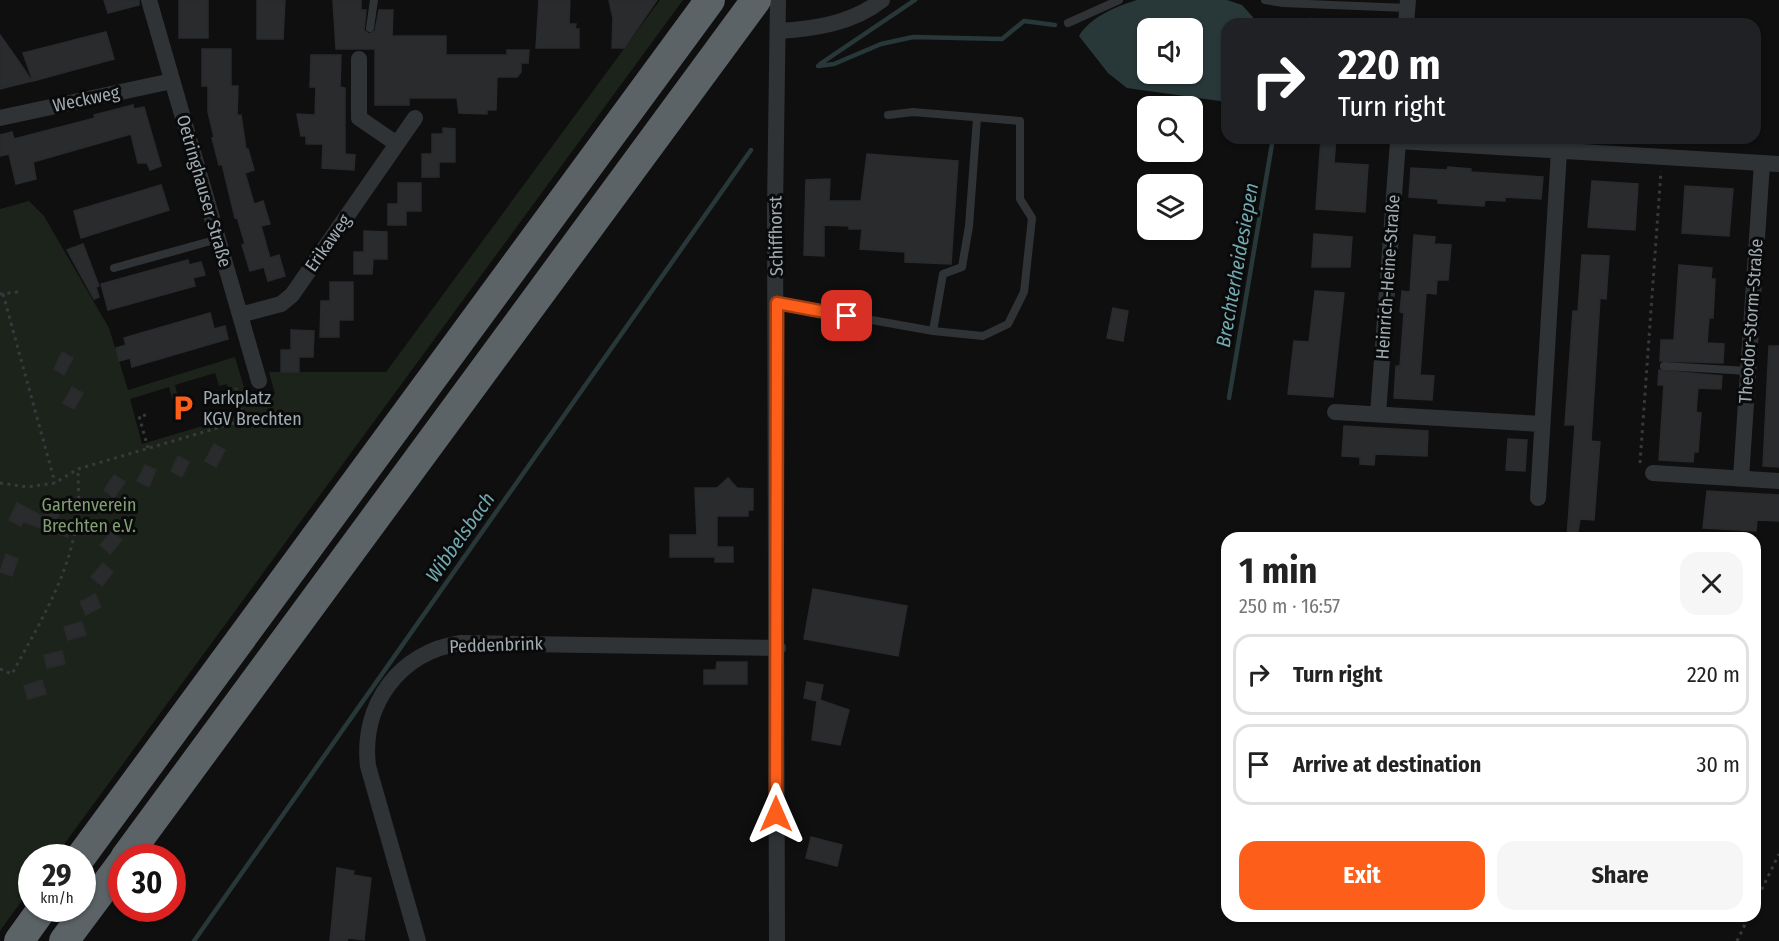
<!DOCTYPE html>
<html lang="en">
<head>
<meta charset="utf-8">
<style>
  :root { --surface:#fff; --page:#f6f6f6; --text:#222; --muted:#767676; --line:#e0e0e0; --accent:#fd5f1a }
  body { margin:0; font-family:"Fira Sans Condensed",sans-serif; background:var(--page); color:var(--text); height:100vh; display:flex; flex-direction:column; font-size:22px; white-space:nowrap }
  * { box-sizing:border-box; margin:0 }
  p { font-size:20px; color:var(--muted) }
  .icon { flex:none; width:33px; height:33px; fill:none; stroke:currentColor; stroke-width:2; stroke-linecap:round; stroke-linejoin:round }
  .map { position:relative; flex:1; overflow:hidden }
  .drawer { position:absolute; left:1221px; top:532px; width:540px; height:390px; display:flex; flex-direction:column; background:var(--surface); border-radius:18px; box-shadow:0 2px 4px #0004 }
  .drawer>* { flex:none }
  .top-card { position:absolute; left:1221px; top:18px; width:540px; height:126px; border-radius:18px; box-shadow:0 2px 4px #0004; background:#202124; color:#fff; overflow:hidden }
  .controls { position:absolute; left:1137px; top:18px; display:grid; gap:12px }
  .controls a { display:grid; place-items:center; width:66px; height:66px; border-radius:12px; background:var(--surface); box-shadow:0 2px 4px #0004; font-size:30px }
  .speed { position:absolute; left:18px; top:844px; display:flex; gap:12px; font-size:30px; font-weight:700; text-align:center }
  .speed>* { display:grid; place-content:center; width:78px; height:78px; border-radius:50%; background:var(--surface); box-shadow:0 2px 4px #0004; line-height:1 }
  .speed small { font-size:15px; font-weight:400 }
  .speed .limit { border:9px solid #d22; background:#fff; color:#111 }
  .pin { position:absolute; display:grid; place-items:center; width:51px; height:51px; color:#fff; margin:-26px; border-radius:12px; box-shadow:0 3px 9px #0006 }
  .me { position:absolute; width:66px; margin:-33px; rotate:0deg; stroke-linejoin:round; filter:drop-shadow(0 0 4px #0008) }
  .turn { display:flex; align-items:center; gap:21px; height:126px; padding:0 18px; font-size:27px }
  .turn .icon { width:78px; height:78px; stroke-width:2.5 }
  .turn b { display:block; font-size:42px; line-height:51px }
  .round { display:grid; place-items:center; flex:none; width:63px; height:63px; border-radius:18px; background:var(--page) }
  .overview { display:flex; align-items:center; justify-content:space-between; height:102px; padding:0 18px }
  h1 { font-size:36px; font-weight:700; line-height:45px }
  .button { display:flex; gap:12px; margin-top:auto; padding:12px 18px }
  .button a { flex:1; height:69px; border-radius:18px; background:var(--accent); color:#fff; font-size:24px; font-weight:700; line-height:69px; text-align:center }
  .button a+a { background:var(--page); color:var(--text) }
  ul { padding:0; list-style:none }
  li { display:flex; align-items:center; gap:18px; height:81px; margin:0 12px 9px; padding:0 6px; border:3px solid var(--line); border-radius:18px }
  li div { flex:1 }
  li b { display:block; font-size:22px }
  li em { font-style:normal }
  .map>svg:first-child { display:block }
  .green { fill:#1c231b; fill-rule:evenodd }
  .water { fill:#283839; fill-rule:evenodd }
  .lines { fill:none; stroke-linecap:round; stroke-linejoin:round }
  .stream { stroke:#283839; stroke-width:4.5 }
  .building { fill:#2a2b2d; stroke:#292a2d; stroke-width:1.5 }
  .path { stroke:#363a3d; stroke-width:3; stroke-dasharray:3 4.5; stroke-linecap:butt }
  .lane { stroke:#303336; stroke-width:8 }
  .street { stroke:#303336; stroke-width:16 }
  .highway { stroke:#5b6367; stroke-width:30 }
  .route-casing { stroke:#a43e11; stroke-width:15 }
  .route { stroke:#fd5f1a; stroke-width:10 }
  .labels { text-anchor:middle; dominant-baseline:central; stroke-width:6; stroke-linejoin:round; paint-order:stroke }
  .street-label { font-size:18px; fill:#9facb2; stroke:#0a0a0b }
  .poi-label { font-size:18px; fill:#9facb2; stroke:#0a0a0b; text-anchor:start }
  .park-label { font-size:18px; fill:#819f74; stroke:#0a0a0b }
  .water-label { font-size:20px; font-style:italic; fill:#72aab1; stroke:#0a0a0b }
</style>
</head>
<body>
<div class="map">
<svg width="1779" height="941" viewBox="0 0 1779 941">
  <rect width="100%" height="100%" fill="#0f0f10"/>
  <path class="green" d="M660,0H683L54,858H32L31,888L0,931V209L29,201L44,216L109,328L128,390L235,357L248,401L275,394L269,372H386ZM215,373L219,386L227,384L236,416L142,444L130,399L169,387L172,398L178,396L175,385Z"/>
  <path class="water" d="M1137,0H1227L1242,5L1259,24H1227V102L1127,88L1108,73L1079,36C1090,17 1117,6 1137,0ZM1148,28H1192V74H1148Z"/>
  <g class="lines">
    <path class="stream" d="M1277,24L1311,20
      M820,64L915,0
      M818,66L834,64L881,44L913,37L1002,39L1024,21L1055,25
      M1229,398L1273,138
      M194,941L751,150"/>
  </g>
  <path class="building" d="M104,0H139V5L108,13Z
    M179,0H208V38H179Z
    M257,0H285L283,39H257Z
    M333,0H361V10H366L364,30L369,34L375,31L379,10H393L392,36H446V55H507V50H529L528,63H521V72L517,77H497L496,110H487V114L459,113L457,98H409V105H375V49H336Z
    M539,0H570L569,24H576L575,29H579V48H536Z
    M609,0H657L624,48H612L613,18Z
    M106,32L114,59L33,81L23,53Z
    M0,35L17,59L32,81L0,89Z
    M202,49H231V86H238L237,115H241L246,149H248L254,170L245,173L254,204L263,201L270,224L261,226L270,258L279,255L285,276L268,281L264,267L250,271L242,245L245,244L237,217L235,218L222,164L219,165L212,138L214,137L208,112V86H202Z
    M311,55H341L340,87L345,88V154L355,155L354,170L322,168L323,144H306V136H301L297,114L315,115L316,87H310Z
    M133,105L134,109L144,107L161,166L150,170L147,163H138L131,134L33,162L36,179L16,184L9,154L0,156V135L12,132L14,139L95,118L94,115Z
    M443,128L455,129V162H439V177H422V154H432V134H443Z
    M1321,138H1336L1334,163L1368,165L1365,212L1316,209Z
    M867,154L958,161L951,264L905,262V252L860,249L862,229H849V226L824,225V256L804,255L806,180L830,179L829,201H861Z
    M1448,167L1471,169V172L1543,177L1541,199L1505,197V201L1485,200L1484,206L1438,203V199L1409,197L1411,168L1447,170Z
    M1592,181L1638,184L1635,230L1588,227Z
    M398,183H421V211H406V225H388V204H398Z
    M161,185L169,210L81,238L74,211Z
    M1685,186L1733,189L1729,236L1682,233Z
    M364,231L387,232V259H373L372,274H354V252H364Z
    M1314,234L1352,237L1350,267H1312Z
    M1414,235L1435,237L1434,244L1451,245L1448,280H1437L1436,294L1426,293L1420,375L1434,376L1432,400L1394,398L1396,366H1400L1404,313L1400,312L1402,291L1410,292Z
    M83,244L99,286L96,287L99,297L94,299L67,250Z
    M1582,255L1609,256L1606,299L1600,298L1591,441L1600,442L1594,520L1580,519L1577,538H1567L1575,425H1565L1573,311H1578Z
    M188,260L189,265L201,262L205,275L193,278L195,286L108,310L101,284Z
    M1679,265L1712,268L1711,279H1715L1713,318H1709L1707,343L1724,344L1723,363L1660,361L1661,340H1674Z
    M330,282H353V320H339V337H320L321,301H330Z
    M1315,291L1344,293L1333,397L1288,394L1294,341L1309,342Z
    M1113,308L1128,311L1123,341L1107,338Z
    M210,313L214,329L225,326L228,339L132,367L130,358L119,361L116,348L126,345L124,338Z
    M291,330L314,331L313,357H299V372H281V350H291Z
    M1769,346H1779V467L1763,466Z
    M62,352L73,358L64,375L54,369Z
    M1659,370L1722,376L1721,389L1698,388L1696,412L1701,413L1698,452H1694L1693,462L1659,460L1664,385H1658Z
    M72,387L83,393L74,409L63,403Z
    M1344,426L1428,431L1427,456L1375,454L1374,465L1360,464V457L1342,456Z
    M1508,439L1527,440L1525,471L1506,470Z
    M214,444L225,450L216,467L205,461Z
    M178,456L189,462L182,477L171,471Z
    M145,465L156,470L149,487L137,481Z
    M114,475L125,482L114,498L104,490Z
    M728,478L737,488L753,489V510H748V516H717V547H733V562H715V557H670V535H697L695,488H717Z
    M1707,491L1779,495V521L1757,520L1756,531L1703,528Z
    M17,503L44,517L46,510L59,514L56,523L70,530L68,537L23,522L21,526L9,520Z
    M112,531L122,540L110,554L100,545Z
    M6,554L18,559L12,576L0,572Z
    M103,563L113,572L102,586L91,577Z
    M813,589L907,606L898,656L804,639Z
    M95,594L101,607L86,615L80,602Z
    M82,622L86,635L68,640L64,627Z
    M62,651L65,664L47,668L44,655Z
    M717,662H747V684H704V670H716Z
    M42,680L46,694L28,699L24,686Z
    M807,682L823,685L820,700L849,710L840,745L812,740L817,701L804,698Z
    M811,837L842,845L837,866L806,858Z
    M337,868L354,871L353,875L371,878L364,940L348,938L347,941H330Z"/>
  <g class="lines">
    <path class="path" d="M0,294L18,292
      M3,294L55,483
      M146,415L139,416L148,448
      M224,426L244,420L236,388
      M1640,463L1661,171
      M0,483L27,487L55,483L78,469L224,426L215,394
      M0,669L12,674C39,624 68,578 77,521C80,504 78,486 78,470
      M1755,903L1779,854
      M1737,941L1749,916"/>
    <path class="lane" d="M1265,0L1283,3L1407,8
      M1068,23L1119,0
      M370,28L374,0
      M888,115L913,112L1020,121V199L1032,218L1024,292L1008,324L983,336L933,331
      M114,268L218,239
      M777,303L933,331L943,274L962,267L969,226L977,118
      M1664,366L1748,371"/>
    <path class="street" d="M149,0L259,381
      M1406,24L1408,0
      M778,31C815,29 853,23 882,0
      M359,59V118L397,144
      M0,118L172,81
      M1398,138V141L1779,164
      M240,315L281,304L292,295L415,118
      M1335,412L1542,424
      M1378,414L1398,141
      M1653,473L1779,481
      M1741,478L1762,163
      M1538,498L1559,151
      M418,941L368,766C361,705 399,652 461,643L778,648
      M777,941L775,208L778,0"/>
    <path class="highway" d="M80,858L710,0
      M125,858L756,0
      M19,941L42,909
      M64,941L122,863"/>
  </g>
  <g class="lines">
    <defs>
      <path id="route" d="M776,814L777,303L847,316"/>
    </defs>
    <use href="#route" class="route-casing"/>
    <use href="#route" class="route"/>
  </g>
  <defs>
    <symbol id="parking-bare" viewBox="-9 -9 18 18"><path d="M-3.5-5.5H1a3.5 3.5 0 0 1 0 7H-1V5.5H-3.5ZM-1-3.4V-.6H.8a1.4 1.4 0 0 0 0-2.8Z" fill="#fd5f1a" stroke="#0a0a0b" stroke-width="2.5" paint-order="stroke"/></symbol>
  </defs>
  <g fill-rule="evenodd">
    <use href="#parking-bare" x="164" y="389" width="38" height="38"/>
  </g>
  <g class="labels">
    <g class="street-label">
      <text transform="translate(86 99) rotate(-12)">Weckweg</text>
      <text transform="translate(204 191) rotate(74)">Oetringhauser Straße</text>
      <text transform="translate(776 236) rotate(-91)">Schiffhorst</text>
      <text transform="translate(328 243) rotate(-55)">Erikaweg</text>
      <text transform="translate(1388 277) rotate(-86)">Heinrich-Heine-Straße</text>
      <text transform="translate(1751 321) rotate(-86)">Theodor-Storm-Straße</text>
      <text transform="translate(496 645) rotate(-2)">Peddenbrink</text>
    </g>
    <g class="poi-label">
      <text x="203" y="398">Parkplatz<tspan x="203" dy="21">KGV Brechten</tspan></text>
    </g>
    <g class="park-label">
      <text x="89" y="505">Gartenverein<tspan x="89" dy="21">Brechten e.V.</tspan></text>
    </g>
    <g class="water-label">
      <text transform="translate(1237 265) rotate(-80)">Brechterheidesiepen</text>
      <text transform="translate(460 537) rotate(-55)">Wibbelsbach</text>
    </g>
  </g>
</svg>
<div class="controls">
<a><svg class="icon" aria-label="sound" viewBox="0 0 24 24"><path d="M4 9h4l5-4v14l-5-4H4zM17 9q2 3 0 6"/></svg></a>
<a><svg class="icon" aria-label="search" viewBox="0 0 24 24"><circle cx="10" cy="10" r="6"/><path d="M15 15l6 6"/></svg></a>
<a><svg class="icon" aria-label="layers" viewBox="0 0 24 24"><path d="M12 4l9 5-9 5-9-5zM3 14l9 5 9-5"/></svg></a>
</div>
<div class="speed"><div>29<small>km/h</small></div><div class="limit">30</div></div>
<div class="pin" style="left:847px;top:316px;background:#d93025"><svg class="icon" aria-label="arrive" viewBox="0 0 24 24"><path d="M6 21V4h12l-3 4 3 4H6"/></svg></div>
<svg class="me" style="left:776px;top:814px" viewBox="-20 -20 40 40"><path d="M0-17L14 15 0 8-14 15z" fill="#fd5f1a" stroke="#fff" stroke-width="4"/></svg>
<div class="top-card">
<div class="turn"><svg class="icon" aria-label="right" viewBox="0 0 24 24"><path d="M7 20v-9h11M14 6l5 5-5 5"/></svg><div><b>220 m</b>Turn right</div></div>
</div>
<section class="drawer">
<div class="overview"><div><h1>1 min</h1><p>250 m · 16:57</p></div><a class="round"><svg class="icon" aria-label="close" viewBox="0 0 24 24"><path d="M6 6l12 12M18 6L6 18"/></svg></a></div>
<ul>
<li><svg class="icon" aria-label="right" viewBox="0 0 24 24"><path d="M7 20v-9h11M14 6l5 5-5 5"/></svg><div><b>Turn right</b></div><em>220 m</em></li>
<li><svg class="icon" aria-label="arrive" viewBox="0 0 24 24"><path d="M6 21V4h12l-3 4 3 4H6"/></svg><div><b>Arrive at destination</b></div><em>30 m</em></li>
</ul>
<div class="button"><a>Exit</a><a>Share</a></div>
</section>
</div>
</body>
</html>
